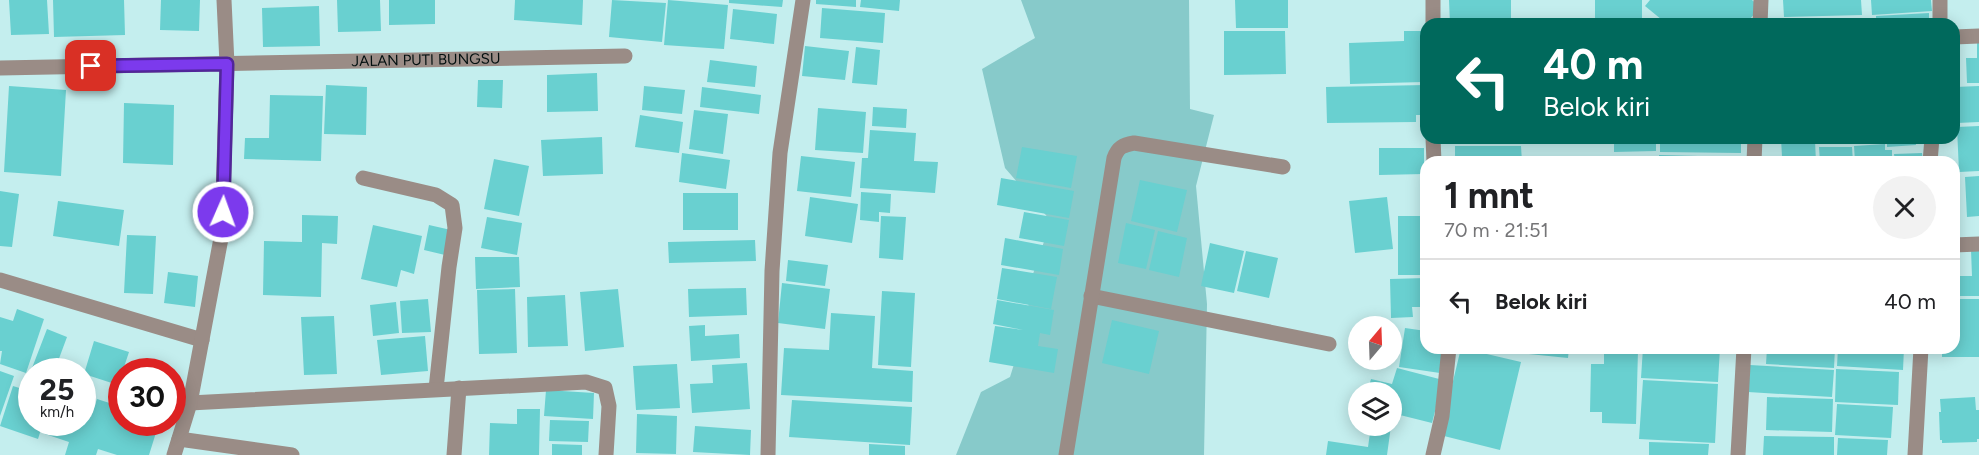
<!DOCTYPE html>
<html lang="id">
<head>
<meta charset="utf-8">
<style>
  :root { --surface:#fff; --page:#f2f2f2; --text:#202124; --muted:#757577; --line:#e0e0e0 }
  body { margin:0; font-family:Figtree,sans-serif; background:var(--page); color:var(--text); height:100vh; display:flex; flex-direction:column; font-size:22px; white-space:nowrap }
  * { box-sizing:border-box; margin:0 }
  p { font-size:20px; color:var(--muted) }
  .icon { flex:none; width:33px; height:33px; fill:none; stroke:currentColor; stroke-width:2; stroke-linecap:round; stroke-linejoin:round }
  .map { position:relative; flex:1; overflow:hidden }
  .sheet { position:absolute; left:1420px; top:156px; width:540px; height:198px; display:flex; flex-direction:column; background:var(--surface); border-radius:18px; box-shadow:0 3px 15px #0003 }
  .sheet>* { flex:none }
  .hud { position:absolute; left:1420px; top:18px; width:540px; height:126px; border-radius:18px; box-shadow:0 3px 15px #0003; background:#00695c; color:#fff; overflow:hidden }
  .needle { width:39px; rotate:19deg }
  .controls { position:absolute; left:1348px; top:316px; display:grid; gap:12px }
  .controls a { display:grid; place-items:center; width:54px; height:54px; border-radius:50%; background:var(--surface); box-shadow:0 3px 15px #0003; font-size:30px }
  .speed { position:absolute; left:18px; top:358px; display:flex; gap:12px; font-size:30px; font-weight:700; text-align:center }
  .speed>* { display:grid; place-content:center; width:78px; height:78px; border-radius:50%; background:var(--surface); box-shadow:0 3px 15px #0003; line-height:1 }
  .speed small { font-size:15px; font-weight:400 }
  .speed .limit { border:9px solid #d22; background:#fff; color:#111 }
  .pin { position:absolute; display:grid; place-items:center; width:51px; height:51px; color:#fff; margin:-26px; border-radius:12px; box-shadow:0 3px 9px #0006 }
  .me { position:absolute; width:66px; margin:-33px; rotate:2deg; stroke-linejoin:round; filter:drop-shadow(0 0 4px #0008) }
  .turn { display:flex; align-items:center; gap:21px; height:126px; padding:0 24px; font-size:27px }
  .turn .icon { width:78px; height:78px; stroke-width:2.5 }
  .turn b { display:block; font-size:42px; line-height:51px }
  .round { display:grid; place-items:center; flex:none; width:63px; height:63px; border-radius:32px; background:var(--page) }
  .head { display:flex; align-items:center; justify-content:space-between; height:102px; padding:0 24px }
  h1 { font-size:36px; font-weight:700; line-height:45px }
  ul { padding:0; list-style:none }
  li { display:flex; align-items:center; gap:18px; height:84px; padding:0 24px; border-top:2px solid var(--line) }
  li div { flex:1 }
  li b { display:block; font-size:22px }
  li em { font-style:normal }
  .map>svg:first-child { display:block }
  .green { fill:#87caca }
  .building { fill:#69d0d0 }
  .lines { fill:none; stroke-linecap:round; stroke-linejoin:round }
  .street { stroke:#9a8c86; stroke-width:15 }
  .route-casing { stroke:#51269a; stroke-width:15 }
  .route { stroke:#7c3aed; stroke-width:10 }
  .labels { text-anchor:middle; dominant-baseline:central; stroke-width:6; stroke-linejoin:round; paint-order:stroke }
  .street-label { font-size:15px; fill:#020f0f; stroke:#d1fcfb }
</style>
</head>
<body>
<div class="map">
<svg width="1979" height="455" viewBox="0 0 1979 455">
  <rect width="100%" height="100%" fill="#c4eeee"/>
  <path class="green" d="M1021,0H1189L1190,109L1214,115L1196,186L1207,304L1204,455H956L981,392L1010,377L1025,329L1033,274L1051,221L1005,168L982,69L1035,38Z"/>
  <path class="building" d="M9,0H47L49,34L11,35Z
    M53,0H124L125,35L54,37Z
    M161,0H200L199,31L160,30Z
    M337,0H380L381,31L338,32Z
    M389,0H435V24L389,25Z
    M515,0H583L582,25L514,20Z
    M612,0L666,3L662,42L609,37Z
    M668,0L728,5L724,49L664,45Z
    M729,0H783L782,7L729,3Z
    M816,0H856V7L816,4Z
    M861,0H900L899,11L860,7Z
    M1235,0H1288V28H1236Z
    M1449,0H1511V24H1450Z
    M1595,0H1642V24H1595Z
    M1650,0H1752L1760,7L1746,24H1667L1645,6Z
    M1783,0H1861L1862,15L1784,17Z
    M1871,0H1931L1932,11L1872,15Z
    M319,6L320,46L263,47L262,8Z
    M822,8L885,13L883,43L820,38Z
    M733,9L777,14L774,44L730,39Z
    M1929,13V24H1876V16Z
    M1853,18V24H1786V21Z
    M1224,31H1285L1286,74L1224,75Z
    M1404,31H1422L1423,82L1350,84L1349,43L1404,41Z
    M1977,39H1979V83H1967L1966,58H1977Z
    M805,46L849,51L845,80L802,76Z
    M856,47L880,50L877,85L852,83Z
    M710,60L757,66L755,87L707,82Z
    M597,73L598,111L547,112V75Z
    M478,80H503L502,108L477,107Z
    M326,85L367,87L366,135L324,134Z
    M1425,85V115H1416V122L1327,123L1326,87Z
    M9,86L66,90L61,176L4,172Z
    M644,86L685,90L682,114L642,110Z
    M1979,86V122L1957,123L1955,87Z
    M702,87L761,95L759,114L700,107Z
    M270,95L323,96L321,161L244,159L245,138H269Z
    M124,103L174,105L173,165L123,163Z
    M873,107L907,109L906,128L872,126Z
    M818,108L866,112L863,153L815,150Z
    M694,110L728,114L723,154L689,149Z
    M640,115L683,122L679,153L635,147Z
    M1979,126V171L1959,172L1957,127Z
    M870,130L916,133L914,161L938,162L935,193L860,188L862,158H868Z
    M602,137L603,174L543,176L541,140Z
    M1450,138H1517L1518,143L1450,144Z
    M1614,138H1656V151L1614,152Z
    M1660,138H1741V153L1660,152Z
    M1781,138H1842V140L1815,141L1816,162H1772V158L1782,157Z
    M1852,138H1915L1916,145L1887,147V141L1853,142Z
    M1885,144V150H1892V162H1855L1854,146Z
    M1455,146H1521L1522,162H1455Z
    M1022,147L1077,156L1071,188L1016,178Z
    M1819,147H1852L1853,162H1820Z
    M1379,148H1424V174L1379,175Z
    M682,153L730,160L726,189L679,182Z
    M1922,153L1923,162H1895L1894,154Z
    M1659,155L1698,156V162H1659Z
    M801,156L855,162L851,197L797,191Z
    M494,159L529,166L519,216L484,209Z
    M1979,176V216L1967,217L1965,177Z
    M1001,178L1074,191L1069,218L997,205Z
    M1140,180L1187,190L1177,232L1131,221Z
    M0,191L19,194L12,247L0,246Z
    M861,192L891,194L890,213L879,212V222L860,220Z
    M683,193H738V230H683Z
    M810,197L858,204L852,243L805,236Z
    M1387,197L1393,249L1355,253L1349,201Z
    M58,201L124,210L119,246L53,236Z
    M1024,212L1069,220L1064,246L1019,238Z
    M302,215L338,216L337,244L322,243L321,297L263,295L264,241L302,242Z
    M881,216L906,217L903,260L879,258Z
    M1398,216H1426V275H1398Z
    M487,217L522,223L517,255L481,248Z
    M1126,223L1155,230L1146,269L1118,263Z
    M373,225L422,236L414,274L401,270L397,287L361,279Z
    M429,225L451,230L445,255L424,250Z
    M1158,231L1187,238L1179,277L1149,270Z
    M127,235L156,236L153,294L124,293Z
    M1005,238L1063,249L1059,275L1001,265Z
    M755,240L756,261L669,263L668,242Z
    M1210,243L1244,251L1234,293L1201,286Z
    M1971,250H1979V296H1958V276H1972Z
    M1246,251L1278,258L1269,298L1237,291Z
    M475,257H519L520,287L476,289Z
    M788,260L828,265L825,286L786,281Z
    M1002,268L1057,277L1051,309L997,299Z
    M168,272L198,276L195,307L164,303Z
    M1426,278V307H1412L1413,317L1391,318L1390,279Z
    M782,283L830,289L825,329L778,323Z
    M746,288L747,315L689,317L688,289Z
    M515,289L517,353L479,354L477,290Z
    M618,289L624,347L585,351L580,292Z
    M882,291L915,293L911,367L878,365Z
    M565,295L568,346L528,347L527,297Z
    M428,299L431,332L402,333L400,301Z
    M1954,299H1979V357H1942V348H1954Z
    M997,300L1054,310L1050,335L1040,333L1038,346L1058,349L1054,373L989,362L995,326L1023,330L993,324Z
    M396,302L399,333L373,336L370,305Z
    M17,309L44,319L26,373L0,364L2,351H0V317L13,321Z
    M831,313L875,316L872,368L913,371L912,402L781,395L784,348L829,350Z
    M334,316L337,374L304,375L301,317Z
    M1112,320L1159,331L1149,374L1102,363Z
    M705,325V336L739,334L740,358L691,361L689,326Z
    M1405,328L1426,331V348H1444L1440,373L1399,367Z
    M47,329L67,337L54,372H42L32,368Z
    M425,336L428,371L381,375L377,340Z
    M94,341L129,352L118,385L84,374Z
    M1461,348L1521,362L1500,450L1440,435Z
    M1508,348H1569L1568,358L1508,352Z
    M1643,348H1720L1718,382L1641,378Z
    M1767,348H1835L1834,368L1766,364Z
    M1838,348H1904L1903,370L1837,366Z
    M1604,349L1638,350L1636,424L1602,423V412H1590L1591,364H1604Z
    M747,363L750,409L692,413L690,384L713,383L712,365Z
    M677,364L680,408L636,410L633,366Z
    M1750,365L1834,370L1832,397L1748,392Z
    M1397,368L1443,380L1432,423L1392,413V393H1367L1371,379L1392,384Z
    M1836,369L1899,372L1898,405L1835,402Z
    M0,371L14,376L0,416Z
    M1643,380L1718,384L1715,443L1639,439Z
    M13,386L32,392V423H43L38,439L0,426Z
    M546,390L594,393L593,419L544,416Z
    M1767,397L1833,399L1832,432L1766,430Z
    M1975,397L1976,410H1979V439H1977V442L1942,443V440H1940L1939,412H1941L1940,399Z
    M97,399L122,407V423H159L149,455H117L98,449L96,455H65L69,442L45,434L49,423H82V414L91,417Z
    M792,400L912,407L910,445L789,437Z
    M1837,404L1893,407L1891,438L1835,435Z
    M517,409H540L539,455H489L490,423L517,424Z
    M637,414L677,416L676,454L636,453Z
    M550,420L589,421L588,442L549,441Z
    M695,426L751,430L750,455L693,452Z
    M1371,426H1391L1387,455H1326L1328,441L1368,447Z
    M1764,436L1834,437V455H1763Z
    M1838,438L1888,440L1887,455H1837Z
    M1649,442L1709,444L1708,455H1649Z
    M552,444L582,445V455H552Z
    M869,444L905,446V455H869Z"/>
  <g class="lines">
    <g class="street">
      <path d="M1940,0V24"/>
      <path d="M1433,24V0"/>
      <path d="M1760,24L1761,0"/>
      <path d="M1954,37L1979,36"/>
      <path id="s1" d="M0,68L625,56"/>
      <path d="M1433,138L1434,162"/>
      <path d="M1754,162L1755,138"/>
      <path d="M1930,162L1932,138"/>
      <path d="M363,178L436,195L452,205L455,228L449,267L436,389"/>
      <path d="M1954,245L1979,244"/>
      <path d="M0,280L202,340"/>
      <path d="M1091,296L1329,344"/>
      <path d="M190,403L586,382L605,388L609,406L606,455"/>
      <path d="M179,439L292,455"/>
      <path d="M174,455L190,403L222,233L227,64L224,0"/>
      <path d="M454,455L459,388"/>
      <path d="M768,455L772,271L780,153L803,0"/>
      <path d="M1066,455L1114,158C1118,147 1123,145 1134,143L1283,167"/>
      <path d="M1433,455L1442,416L1449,348"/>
      <path d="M1738,455L1744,348"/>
      <path d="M1915,455L1921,348"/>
    </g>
  </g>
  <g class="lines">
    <defs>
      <path id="route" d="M91,66L227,64L223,212"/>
    </defs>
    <use href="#route" class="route-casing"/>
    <use href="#route" class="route"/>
  </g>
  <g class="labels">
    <g class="street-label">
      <text stroke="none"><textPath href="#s1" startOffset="426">JALAN PUTI BUNGSU</textPath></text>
    </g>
  </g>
</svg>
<div class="controls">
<a><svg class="needle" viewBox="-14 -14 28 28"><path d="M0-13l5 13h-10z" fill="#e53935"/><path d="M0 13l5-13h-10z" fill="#757577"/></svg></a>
<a><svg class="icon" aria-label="layers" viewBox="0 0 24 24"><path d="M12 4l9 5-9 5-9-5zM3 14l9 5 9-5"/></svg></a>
</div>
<div class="speed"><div>25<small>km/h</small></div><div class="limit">30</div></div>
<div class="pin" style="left:91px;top:66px;background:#d93025"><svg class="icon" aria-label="arrive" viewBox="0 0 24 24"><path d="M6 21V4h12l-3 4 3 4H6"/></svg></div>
<svg class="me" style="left:223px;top:212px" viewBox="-20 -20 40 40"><circle r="17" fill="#7c3aed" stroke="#fff" stroke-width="3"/><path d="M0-11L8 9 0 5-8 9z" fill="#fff"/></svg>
<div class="hud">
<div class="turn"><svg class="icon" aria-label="left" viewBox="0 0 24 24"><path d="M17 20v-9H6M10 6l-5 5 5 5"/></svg><div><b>40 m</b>Belok kiri</div></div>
</div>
<section class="sheet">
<div class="head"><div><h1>1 mnt</h1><p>70 m · 21:51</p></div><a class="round"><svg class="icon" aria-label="close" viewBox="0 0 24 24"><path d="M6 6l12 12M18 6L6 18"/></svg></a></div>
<ul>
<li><svg class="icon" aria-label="left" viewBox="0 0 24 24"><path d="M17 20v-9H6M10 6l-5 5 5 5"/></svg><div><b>Belok kiri</b></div><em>40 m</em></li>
</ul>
</section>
</div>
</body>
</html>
